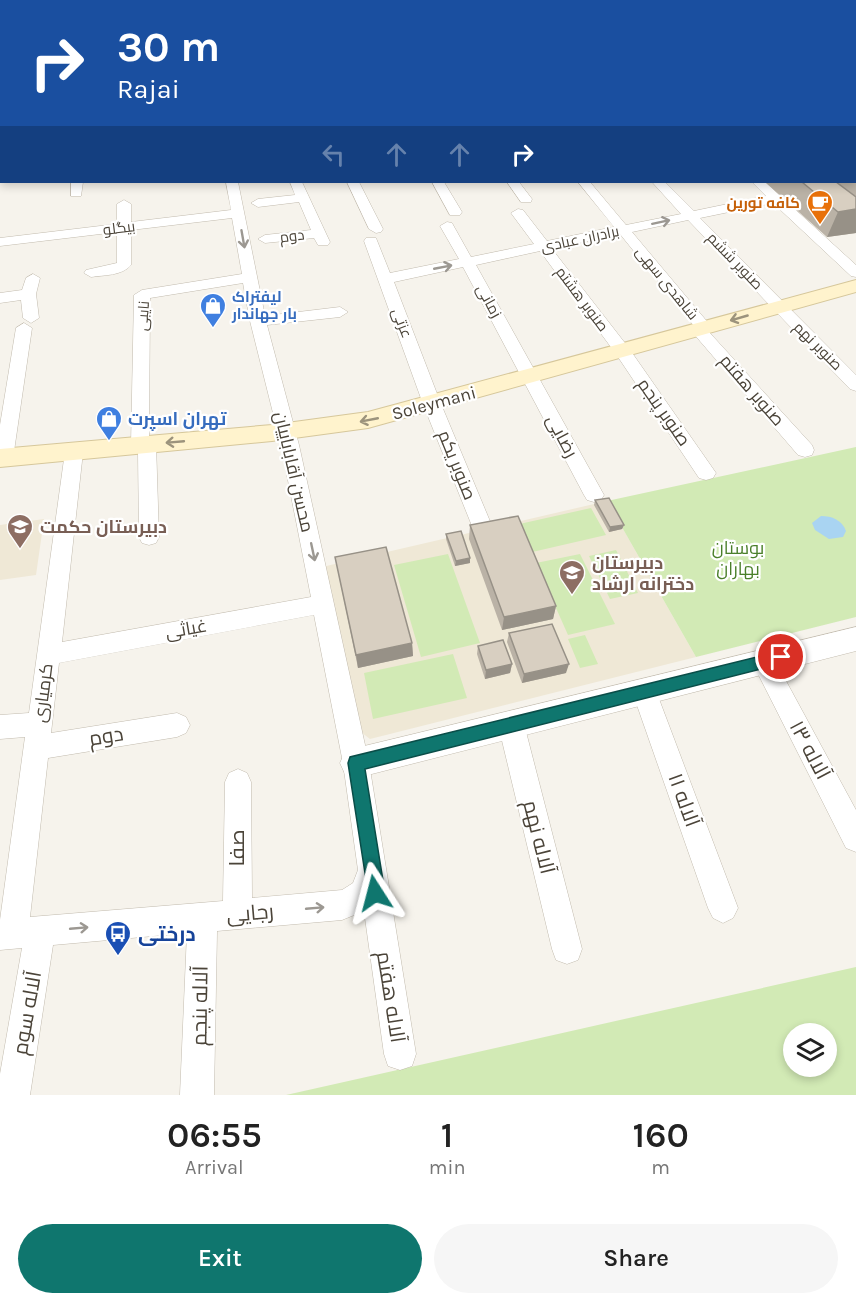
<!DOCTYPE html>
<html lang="en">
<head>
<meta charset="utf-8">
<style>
  :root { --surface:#fff; --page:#f6f6f6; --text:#222; --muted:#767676; --accent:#0f766e }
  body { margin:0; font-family:Karla,Cairo,sans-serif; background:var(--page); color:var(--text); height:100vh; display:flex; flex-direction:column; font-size:22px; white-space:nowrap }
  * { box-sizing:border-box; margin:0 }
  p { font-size:20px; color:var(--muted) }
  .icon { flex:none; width:33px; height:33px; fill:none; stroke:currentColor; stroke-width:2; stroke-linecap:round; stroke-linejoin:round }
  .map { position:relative; height:1095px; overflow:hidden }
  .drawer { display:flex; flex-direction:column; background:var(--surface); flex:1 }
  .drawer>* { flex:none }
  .top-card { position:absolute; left:0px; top:0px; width:856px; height:183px; box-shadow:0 3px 9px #0003; background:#1a4fa0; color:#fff; overflow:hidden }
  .fabs { position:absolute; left:783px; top:1023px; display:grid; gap:12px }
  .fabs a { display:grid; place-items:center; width:54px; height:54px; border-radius:50%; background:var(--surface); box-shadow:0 3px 9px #0003; font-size:30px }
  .pin { position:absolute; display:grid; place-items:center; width:51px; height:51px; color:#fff; margin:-26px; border:3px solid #fff; border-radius:50%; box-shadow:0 2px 6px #0007 }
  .me { position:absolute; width:66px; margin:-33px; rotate:351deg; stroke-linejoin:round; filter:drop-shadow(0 0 4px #0008) }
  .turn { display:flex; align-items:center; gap:21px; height:126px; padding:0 18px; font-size:27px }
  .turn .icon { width:78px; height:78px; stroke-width:2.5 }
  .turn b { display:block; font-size:42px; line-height:51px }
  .lanes { display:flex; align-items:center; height:57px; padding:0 18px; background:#0003; justify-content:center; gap:30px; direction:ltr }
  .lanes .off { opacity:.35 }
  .eta { display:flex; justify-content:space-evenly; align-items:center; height:102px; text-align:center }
  .eta b { font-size:36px; font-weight:600; line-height:42px }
  .button { display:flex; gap:12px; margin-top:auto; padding:12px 18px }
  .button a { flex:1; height:69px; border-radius:36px; background:var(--accent); color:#fff; font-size:24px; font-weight:600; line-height:69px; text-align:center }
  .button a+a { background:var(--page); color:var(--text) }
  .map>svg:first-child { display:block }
  .education { fill:#efe8d6 }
  .green { fill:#d2eab5; fill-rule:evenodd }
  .water { fill:#a9d4f2 }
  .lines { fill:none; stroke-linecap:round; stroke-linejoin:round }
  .minor-casing { stroke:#c2bbae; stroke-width:1 }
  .tertiary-casing { stroke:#c2bbae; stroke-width:1 }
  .secondary-casing { stroke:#d6c79b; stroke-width:2 }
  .primary-casing { stroke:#e6c16a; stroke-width:1 }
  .trunk-casing { stroke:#e0a43c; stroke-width:1 }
  .minor { fill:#fff; fill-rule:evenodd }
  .tertiary { fill:#fff; fill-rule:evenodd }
  .secondary { fill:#fff3cd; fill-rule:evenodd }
  .primary { fill:#ffe39c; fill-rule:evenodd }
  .trunk { fill:#ffd985; fill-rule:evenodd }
  .wall { fill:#bab2a6 }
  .shaded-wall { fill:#979187 }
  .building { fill:#d8cfc1; stroke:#979187; stroke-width:1.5 }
  .oneway { stroke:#9c9892 }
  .oneway2 { stroke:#9c937c }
  .route { fill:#0f766e; stroke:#0a4d48; stroke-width:1.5 }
  .labels { text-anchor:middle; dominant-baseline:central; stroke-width:4.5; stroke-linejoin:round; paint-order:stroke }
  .far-food-label { font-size:15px; font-weight:bold; fill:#c56008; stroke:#fff; text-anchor:end }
  .far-street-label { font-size:15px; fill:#4b4439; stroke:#fff }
  .far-shop-label { font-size:15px; font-weight:bold; fill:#366cbe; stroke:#fff; text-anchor:start }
  .street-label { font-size:18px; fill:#4b4439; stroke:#fff }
  .shop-label { font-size:18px; font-weight:bold; fill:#366cbe; stroke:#fff; text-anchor:start }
  .education-label { font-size:18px; font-weight:bold; fill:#785e54; stroke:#fff; text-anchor:start }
  .park-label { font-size:18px; fill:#4a7f2a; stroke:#fff }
  .near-street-label { font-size:21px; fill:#4b4439; stroke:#fff }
  .near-transit-label { font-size:21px; font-weight:bold; fill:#164399; stroke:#fff; text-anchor:start }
</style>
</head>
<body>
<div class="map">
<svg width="856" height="1095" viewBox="0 0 856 1095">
  <rect width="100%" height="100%" fill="#f6f3ec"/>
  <path class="education" d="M607,501L696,657L370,739L353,726L322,567Z
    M44,519L36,575L0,580V525Z"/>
  <path class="green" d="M856,447V617L696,657L607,501Z
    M591,508L606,535L528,553L515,525Z
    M616,550L638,593L610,599L589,556Z
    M448,554L480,643L421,657L394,565Z
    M580,554L615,624L568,635L536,563Z
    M585,635L598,664L580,668L568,639Z
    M453,654L467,698L373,719L364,673Z
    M856,967V1095H286ZM794,1034H826V1066H794Z"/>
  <path class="water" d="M821,516C832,516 842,520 846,531L843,537L829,539L815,530L812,523Z"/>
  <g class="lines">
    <defs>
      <path id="minor" d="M130,0H138V2H130Z
        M371,0H379L380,2H372Z
        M412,0H420L421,2H413Z
        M549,0H558L559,2H550Z
        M855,50H856V57H855Z
        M855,100H856V107H855Z
        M0,168H2V176H0Z
        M71,182H83L81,196H71Z
        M226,182H238L265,316L340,307L348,312L340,317L267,325L299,445L369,763L416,1054L412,1066L400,1070L388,1066L384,1054L364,911L342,920L217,931L214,1095H180L187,933L53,945L30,1095H0V1074L22,948L0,950V920L25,737L0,739V715L29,713L65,452L67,447L74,445L81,447L83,452L62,642L311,597L281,445L250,321L243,283L150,298L149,438L156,444L159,537L156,543L149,545L142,543L139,537L138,451L131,445L134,295L142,290L242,274L232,218L131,230V265C122,276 104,275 91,277L84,273L86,270L117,263V232L0,246V238L117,224V204L124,200L131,204V222L231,210ZM314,615L343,763L358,870L353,883L342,890L252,898L251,782L247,773L238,769L229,773L225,782L223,901L30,917L48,758L177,737L186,733L190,725L186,717L177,713L51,733L59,663Z
        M290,182H302L330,242L328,245H318L314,238L265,243L258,239L265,235L311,230L299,202L258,207L251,203L258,199L295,195Z
        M347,182H359L383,229L381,232L376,233L369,229Z
        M432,182H444L462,212L460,215H450Z
        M507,182H519L532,199L531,202H521Z
        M578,182H590L626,225L681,214L652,182H665L694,211L766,196L752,182H765L856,265V277L851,276L773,203L700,218L856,375V391L850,389L688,220L632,232L710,325L712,328L709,332L812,445L814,450L812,455L805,457L798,455L693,333L691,330L694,326L620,234L552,249L628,347L716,473L713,478L706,480L699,478L616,354L540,251L476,265L604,495L601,500L594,502L587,500L584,495L463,267L394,282L441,404L492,526L489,532L482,534L475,532L472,526L423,404L364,241L366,238H376L390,273L459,259L440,226L447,222L452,223L471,257L534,244L511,213L518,209L523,210L547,241L614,227Z
        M33,274L40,278L36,294L39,318L31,323L23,318L21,300L0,303V293L22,290L26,278Z
        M24,323L32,328L13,458L11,463H0V425L16,328Z
        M764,652L772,655L856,810V852L846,848L752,662L756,655Z
        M644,680L653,683L656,691L738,908L733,918L723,923L713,918L708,908L632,691L635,683Z
        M511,712L520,716L524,724L582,949L578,960L567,964L556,960L552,949L498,724L502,716Z"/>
      <path id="tertiary" d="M856,627V651L356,778L345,774L340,763L345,752L356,748Z"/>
      <path id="secondary" d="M5,0H17V2H5Z
        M856,280V292L368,428L272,441L0,467V449L272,425L368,412Z"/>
      <path id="primary" d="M0,45H2L0,55Z"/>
      <path id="trunk" d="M181,0H208L180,2Z
        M280,0H305L279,2Z
        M0,17H2V25H0Z"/>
    </defs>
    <use href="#minor" class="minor-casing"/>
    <use href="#tertiary" class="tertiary-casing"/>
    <use href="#secondary" class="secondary-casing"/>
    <use href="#primary" class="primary-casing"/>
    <use href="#trunk" class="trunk-casing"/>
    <use href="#minor" class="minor"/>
    <use href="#tertiary" class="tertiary"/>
    <use href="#secondary" class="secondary"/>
    <use href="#primary" class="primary"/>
    <use href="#trunk" class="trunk"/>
  </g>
  <path class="wall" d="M19,0H90L69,2H19Z
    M574,0H606L628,2H576Z
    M730,0H848L851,2H732Z
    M856,134V233L827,237L765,182H855V135Z
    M595,500L624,525L622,529L609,532L594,505Z
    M470,525L556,606L553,619L502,630L469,539Z
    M446,534L470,563L455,566L446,539Z
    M335,557L412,643L413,656L358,668Z
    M509,633L566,673L522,683L507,642Z
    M478,646L512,664L510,673L485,679L477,654Z"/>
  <path class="shaded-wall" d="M29,0H90L69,2H29Z
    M585,0H606V2H584Z
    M698,0H716V2H697Z
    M0,156H2V165H0Z
    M856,209V233L827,237L838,212Z
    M624,525L622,529L609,532L610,527Z
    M470,558V563L455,566L456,561Z
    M556,606L553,619L502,630L504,617Z
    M412,643L413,656L358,668L356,655Z
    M512,664L510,673L485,679L486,670Z
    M569,664L566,673L522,683L524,674Z"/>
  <path class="building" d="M200,0H220L221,2H201Z
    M247,0H267V2H247Z
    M610,0H626L628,2H594Z
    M647,0H684L687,2H650Z
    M740,0H754L756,2H742Z
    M780,0H848L851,2H773L772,1Z
    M856,134V152H855V135Z
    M855,157H856V180L855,179Z
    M802,182H836L856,197V209L838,212Z
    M609,498L624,525L610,527L595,500Z
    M518,516L556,606L504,617L470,525Z
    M461,531L470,558L456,561L446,534Z
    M386,547L412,643L356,655L335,557Z
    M552,624L569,664L524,674L509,633Z
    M503,640L512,664L486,670L478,646Z"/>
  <defs><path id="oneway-shaft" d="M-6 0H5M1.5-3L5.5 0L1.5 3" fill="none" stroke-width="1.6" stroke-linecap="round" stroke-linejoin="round" transform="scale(1.5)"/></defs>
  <g class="oneway">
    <use href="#oneway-shaft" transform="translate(661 222) rotate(-12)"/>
    <use href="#oneway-shaft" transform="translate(243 239) rotate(80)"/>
    <use href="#oneway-shaft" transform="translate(443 267) rotate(-11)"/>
    <use href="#oneway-shaft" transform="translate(313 552) rotate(78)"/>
    <use href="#oneway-shaft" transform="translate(315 908) rotate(-5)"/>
    <use href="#oneway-shaft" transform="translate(79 928) rotate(-5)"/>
  </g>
  <g class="oneway2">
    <use href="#oneway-shaft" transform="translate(739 318) rotate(164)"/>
    <use href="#oneway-shaft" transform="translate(369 420) rotate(169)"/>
    <use href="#oneway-shaft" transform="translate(175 442) rotate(175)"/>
  </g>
  <path class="route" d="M781,651L787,653L789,657L787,662L781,664L365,769L385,893L382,899L375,902L369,899L348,763L350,757Z"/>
  <defs>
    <symbol id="cafe-pin" viewBox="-11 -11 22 30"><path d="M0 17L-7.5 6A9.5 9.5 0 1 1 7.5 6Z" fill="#e8710a" stroke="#fff"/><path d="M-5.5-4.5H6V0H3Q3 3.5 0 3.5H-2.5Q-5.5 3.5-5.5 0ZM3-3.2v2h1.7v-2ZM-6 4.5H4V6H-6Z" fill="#fff"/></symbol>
    <symbol id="shop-pin" viewBox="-11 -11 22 30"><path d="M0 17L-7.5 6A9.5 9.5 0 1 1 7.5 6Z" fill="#3f7fe0" stroke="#fff"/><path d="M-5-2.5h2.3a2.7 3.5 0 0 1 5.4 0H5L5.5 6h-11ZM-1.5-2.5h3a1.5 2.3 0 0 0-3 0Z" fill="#fff"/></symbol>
    <symbol id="school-pin" viewBox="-11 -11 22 30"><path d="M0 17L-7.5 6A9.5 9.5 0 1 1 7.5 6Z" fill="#8d6e63" stroke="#fff"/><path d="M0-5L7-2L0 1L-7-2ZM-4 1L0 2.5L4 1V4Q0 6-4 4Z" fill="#fff"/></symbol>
    <symbol id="bus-pin" viewBox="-11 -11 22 30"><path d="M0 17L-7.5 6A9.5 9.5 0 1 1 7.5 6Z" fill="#1a4fb4" stroke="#fff"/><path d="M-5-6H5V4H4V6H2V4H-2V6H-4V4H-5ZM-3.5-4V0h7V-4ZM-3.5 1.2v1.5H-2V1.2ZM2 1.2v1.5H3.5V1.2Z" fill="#fff"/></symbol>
  </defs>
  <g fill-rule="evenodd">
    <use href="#cafe-pin" x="805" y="188" width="30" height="40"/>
    <use href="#shop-pin" x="198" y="291" width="30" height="40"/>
    <use href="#shop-pin" x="94" y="404" width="30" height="40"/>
    <use href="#school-pin" x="5" y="512" width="30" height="40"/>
    <use href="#school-pin" x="557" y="558" width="30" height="40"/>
    <use href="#bus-pin" x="103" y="919" width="30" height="40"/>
  </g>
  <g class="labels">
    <g class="far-food-label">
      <text x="800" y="203">کافه تورین</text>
    </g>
    <g class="far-street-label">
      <text transform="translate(119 228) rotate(-7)">بیگلو</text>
      <text transform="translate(292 236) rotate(-7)">دوم</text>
      <text transform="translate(580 239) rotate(-12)">برادران عبادی</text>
      <text transform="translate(735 261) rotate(46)">صنوبر ششم</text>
      <text transform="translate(667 283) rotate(51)">شاهدی سهی</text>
      <text transform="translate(582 299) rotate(53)">صنوبر هشتم</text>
      <text transform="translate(489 301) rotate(61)">زمانی</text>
      <text transform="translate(143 316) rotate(-86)">نایبی</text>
      <text transform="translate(402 323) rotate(69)">عزتی</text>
      <text transform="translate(818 346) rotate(45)">صنوبر نهم</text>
    </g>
    <g class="far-shop-label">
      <text x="232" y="297">لیفتراک<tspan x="232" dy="17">بار جهاندار</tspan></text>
    </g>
    <g class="street-label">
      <text transform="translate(752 390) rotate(49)">صنوبر هفتم</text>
      <text transform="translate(434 403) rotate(-15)">Soleymani</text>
      <text transform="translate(664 412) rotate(55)">صنوبر پنجم</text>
      <text transform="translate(562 436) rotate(62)">رضایی</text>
      <text transform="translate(457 465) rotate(68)">صنوبر یکم</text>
      <text transform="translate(294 472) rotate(77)">محسن آقاباباییان</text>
      <text transform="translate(186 629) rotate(-10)">غیاثی</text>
      <text transform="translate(43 693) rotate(-83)">کرمیاری</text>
    </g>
    <g class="shop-label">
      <text x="128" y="419">تهران اسپرت</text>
    </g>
    <g class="education-label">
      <text x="40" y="527">دبیرستان حکمت</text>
      <text x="592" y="563">دبیرستان<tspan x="592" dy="21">دخترانه ارشاد</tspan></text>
    </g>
    <g class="park-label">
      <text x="738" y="548">بوستان<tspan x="738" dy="21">بهاران</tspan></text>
    </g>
    <g class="near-street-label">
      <text transform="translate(106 736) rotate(-9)">دوم</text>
      <text transform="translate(810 750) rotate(62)">آلاله ۱۳</text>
      <text transform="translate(684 800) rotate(70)">آلاله ۱۱</text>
      <text transform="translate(539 837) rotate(76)">آلاله نهم</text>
      <text transform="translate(237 848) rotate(-90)">صفا</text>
      <text transform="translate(250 913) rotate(-5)">رجایی</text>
      <text transform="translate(391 997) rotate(81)">آلاله هفتم</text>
      <text transform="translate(200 1006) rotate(-89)">آلاله پنجم</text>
      <text transform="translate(27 1013) rotate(-80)">آلاله سوم</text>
    </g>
    <g class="near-transit-label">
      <text x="138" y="934">درختی</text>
    </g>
  </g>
</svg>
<div class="fabs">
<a><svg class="icon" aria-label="layers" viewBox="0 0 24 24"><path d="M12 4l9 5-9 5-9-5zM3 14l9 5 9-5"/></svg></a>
</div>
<div class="pin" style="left:781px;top:657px;background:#d93025"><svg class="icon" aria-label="arrive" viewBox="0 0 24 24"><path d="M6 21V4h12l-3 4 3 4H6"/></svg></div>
<svg class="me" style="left:375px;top:893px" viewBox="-20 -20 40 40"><path d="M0-17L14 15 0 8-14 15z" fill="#0f766e" stroke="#fff" stroke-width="4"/></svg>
<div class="top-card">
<div class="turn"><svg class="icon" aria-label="right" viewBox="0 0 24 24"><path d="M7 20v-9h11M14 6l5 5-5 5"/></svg><div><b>30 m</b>Rajai</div></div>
<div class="lanes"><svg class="icon off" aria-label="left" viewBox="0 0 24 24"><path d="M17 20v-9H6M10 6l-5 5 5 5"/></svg><svg class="icon off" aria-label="ahead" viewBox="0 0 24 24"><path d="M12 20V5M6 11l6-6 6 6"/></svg><svg class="icon off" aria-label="ahead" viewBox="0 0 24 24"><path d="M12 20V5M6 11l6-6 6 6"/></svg><svg class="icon" aria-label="right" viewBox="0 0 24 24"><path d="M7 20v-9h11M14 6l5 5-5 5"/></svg></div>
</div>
</div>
<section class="drawer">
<div class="eta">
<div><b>06:55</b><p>Arrival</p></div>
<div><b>1</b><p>min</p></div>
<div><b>160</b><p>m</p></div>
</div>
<div class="button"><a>Exit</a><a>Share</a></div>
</section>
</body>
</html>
